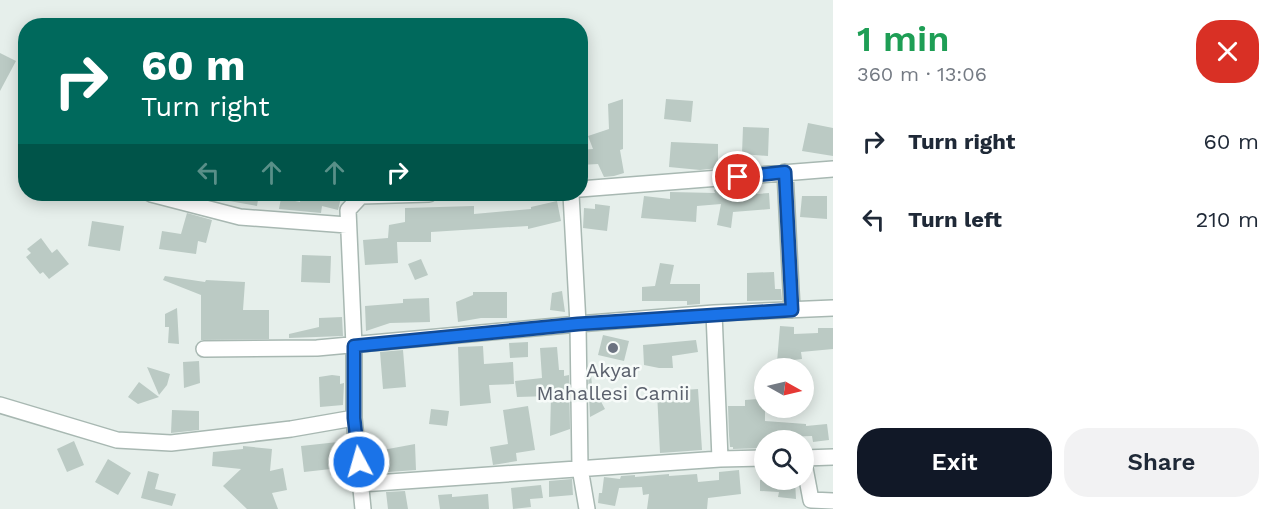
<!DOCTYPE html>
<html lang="en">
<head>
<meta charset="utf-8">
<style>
  :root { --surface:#fff; --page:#f2f2f3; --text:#1f2937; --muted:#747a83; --accent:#111827 }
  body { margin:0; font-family:"Work Sans",sans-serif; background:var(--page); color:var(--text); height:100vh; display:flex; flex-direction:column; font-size:22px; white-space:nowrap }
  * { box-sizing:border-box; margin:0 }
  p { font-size:20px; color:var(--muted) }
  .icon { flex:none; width:33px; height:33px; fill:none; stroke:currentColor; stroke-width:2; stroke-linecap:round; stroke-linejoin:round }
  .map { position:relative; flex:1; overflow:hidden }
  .details { display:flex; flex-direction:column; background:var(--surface); width:450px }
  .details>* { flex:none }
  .banner { position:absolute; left:18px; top:18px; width:570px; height:183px; border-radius:24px; box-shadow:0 3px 15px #0003; background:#00695c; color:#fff; overflow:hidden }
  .needle { width:39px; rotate:98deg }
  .controls { position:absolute; left:754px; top:358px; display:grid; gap:12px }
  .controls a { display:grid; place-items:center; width:60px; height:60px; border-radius:50%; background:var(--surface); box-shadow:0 3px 15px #0003; font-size:30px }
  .pin { position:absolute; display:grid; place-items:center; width:51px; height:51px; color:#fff; margin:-26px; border:3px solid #fff; border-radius:50%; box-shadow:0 2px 6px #0007 }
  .me { position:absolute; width:66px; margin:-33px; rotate:354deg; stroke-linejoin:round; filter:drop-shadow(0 0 4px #0008) }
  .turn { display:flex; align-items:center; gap:21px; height:126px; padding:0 24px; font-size:27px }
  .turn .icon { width:78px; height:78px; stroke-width:2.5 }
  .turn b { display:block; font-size:42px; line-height:51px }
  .lanes { display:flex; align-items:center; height:57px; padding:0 24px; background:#0003; justify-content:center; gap:30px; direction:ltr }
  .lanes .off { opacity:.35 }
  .round { display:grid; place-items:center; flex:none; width:63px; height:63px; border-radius:24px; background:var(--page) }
  .headline { display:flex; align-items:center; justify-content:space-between; height:102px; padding:0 24px }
  h1 { font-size:36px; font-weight:600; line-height:45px; color:#1e9e55 }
  .action { display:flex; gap:12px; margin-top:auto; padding:12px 24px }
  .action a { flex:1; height:69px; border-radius:24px; background:var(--accent); color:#fff; font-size:24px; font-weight:600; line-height:69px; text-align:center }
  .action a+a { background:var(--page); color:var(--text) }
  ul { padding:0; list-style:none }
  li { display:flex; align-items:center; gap:18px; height:78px; padding:0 24px }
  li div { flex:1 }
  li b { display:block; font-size:22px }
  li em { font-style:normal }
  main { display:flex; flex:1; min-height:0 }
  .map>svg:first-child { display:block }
  .building { fill:#bbcac4 }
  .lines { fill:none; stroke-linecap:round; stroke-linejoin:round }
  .minor-casing { stroke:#a8b8b2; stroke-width:18 }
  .minor { stroke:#fff; stroke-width:15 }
  .route-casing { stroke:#114b97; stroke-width:15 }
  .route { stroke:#1a73e8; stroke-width:10 }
  .worship-dot { fill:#6b7280; stroke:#f7fbf9; stroke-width:2 }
  .labels { text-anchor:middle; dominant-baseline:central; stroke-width:5; stroke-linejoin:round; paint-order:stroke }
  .worship-label { font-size:20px; fill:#5b616d; stroke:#f7fbf9 }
</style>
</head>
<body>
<main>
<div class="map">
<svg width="833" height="509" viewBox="0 0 833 509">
  <rect width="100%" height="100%" fill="#e6efeb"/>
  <path class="building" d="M0,53L16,61L0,91Z
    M623,99V149L620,150L624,173L614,176L604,177L598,164L580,165V150L593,149L588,136L609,129L608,104Z
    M666,99L693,101L691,122L664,119Z
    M808,123L833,128V156L802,151Z
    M743,127L769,128L768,156L742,154Z
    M671,142L718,144V168L700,170L669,167Z
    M756,187L757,194L769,193L770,209L733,212L731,228L717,225L721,204L697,206L696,222L641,218L644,196L670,199V192L715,193L714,190Z
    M218,194H259L257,206L218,199Z
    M301,194H342L338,210L322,206L321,213L279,209L281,198L300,202Z
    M802,196H827V219L800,217Z
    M557,201L561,221L528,229V226L431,232V242H397L398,263L365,265L363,240L388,238L389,225L405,222V208L474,206V214L531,209V207Z
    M595,204L610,206L607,231L583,228L584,208L595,209Z
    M187,213L212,220L206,243L198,241L196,254L159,249L162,231L181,234Z
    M92,221L124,226L120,251L88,246Z
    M41,238L52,253L57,249L69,264L49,279L43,272L40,274L26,257L31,253L27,249Z
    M302,255L331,256L330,283L301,282Z
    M421,259L428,275L415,280L408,264Z
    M660,263L674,265L670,284H700V304L687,305V301H642V287L655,286Z
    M774,272L775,289H781L782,300L747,301V273Z
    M165,276L205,282L206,280L245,282L243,310H269V339L201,340V295L163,280Z
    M562,291L565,312L550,310L552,293Z
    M473,292H507V318H481L458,322L456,302L473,295Z
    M429,298L430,322L390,323L366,331L365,306L403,303V299Z
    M177,308L179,344L168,343L169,327H165V314Z
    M342,317L343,336L289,338V334L319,327V318Z
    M780,326L794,327V334L818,333V328H833V349L801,352L802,359L777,362Z
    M603,335L629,341L624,361L598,355Z
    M696,340L698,352L672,356L673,368H659L644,365L643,345Z
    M528,342V357L510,358L509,343Z
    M483,346L484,364L513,362L514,384L489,385L491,403L460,406L458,347Z
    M557,347L559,370H564V376L569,375L570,429L550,436L551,396L517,397L515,381L542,378L540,348Z
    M403,350L406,387L383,389L380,352Z
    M199,361L200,383L184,388L183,362Z
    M147,367L170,374L167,385L159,395Z
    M332,375L340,376V384L344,383L343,405L320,407L319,377Z
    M588,375H591L592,385L605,409L590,417Z
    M139,382L159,397L138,404L128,397Z
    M698,389L702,450L660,453L657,392Z
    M758,399V403H765V421L806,424V426L827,424L829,440L813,442L812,436L784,437V441H765V448L733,449V447H730L729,435L728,406H745V400Z
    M528,406L535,450L516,453L517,461L493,465L490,447L508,444L503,410Z
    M431,409L449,411L447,426L429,424Z
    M172,410L199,411V430L171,433Z
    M74,441L84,465L67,472L57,449Z
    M338,442L340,468L304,472L301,446Z
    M415,444L416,470L375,473L372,452Z
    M243,446L272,449L270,471L283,468L287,490L272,493L278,509H247L223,486L241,469L212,466L213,452L243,449Z
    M108,459L131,473L118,495L95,482Z
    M739,470L741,494L708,498L707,509H647L649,494L643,495L642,487L619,488L615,506L598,503L599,493H602L604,477L620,479L621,476L635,475V477L669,474V476L697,474L698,482L719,480V472Z
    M148,471L159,474L155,489L176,494L172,506L141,498Z
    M572,479L573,495L549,497V481Z
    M760,480H795L796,499L778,497L779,492L760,491Z
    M541,485L543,498L530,499L531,507L513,509L511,488Z
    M405,491L408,509H388L386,492Z
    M452,494V497L488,494L489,509H440L438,495Z"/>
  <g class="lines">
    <defs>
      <path id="minor" d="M785,172L792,310
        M580,189L833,169
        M151,194L240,217L347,225
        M571,194L578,324L580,468L587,509
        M714,313L720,459
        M204,349L317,348L578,324L714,313L833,308
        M0,405L117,440L171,443L291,429L354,418
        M804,458L833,457
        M804,463L811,500L833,501
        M361,484L720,459L765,458
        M363,509L354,418V346L348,210L361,196L429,194"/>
    </defs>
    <use href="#minor" class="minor-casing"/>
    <use href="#minor" class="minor"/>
  </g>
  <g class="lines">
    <defs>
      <path id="route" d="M359,462L354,418V346L578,324L792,310L785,172L738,177"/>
    </defs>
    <use href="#route" class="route-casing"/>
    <use href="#route" class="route"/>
  </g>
  <circle class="worship-dot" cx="613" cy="348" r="6"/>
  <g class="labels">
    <g class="worship-label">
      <text x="613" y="370">Akyar<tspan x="613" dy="23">Mahallesi Camii</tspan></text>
    </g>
  </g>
</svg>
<div class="controls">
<a><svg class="needle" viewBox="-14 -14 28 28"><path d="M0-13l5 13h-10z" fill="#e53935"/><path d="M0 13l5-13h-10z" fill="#747a83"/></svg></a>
<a><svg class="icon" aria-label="search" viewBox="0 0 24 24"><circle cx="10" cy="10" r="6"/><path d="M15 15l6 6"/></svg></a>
</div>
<div class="pin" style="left:738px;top:177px;background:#d93025"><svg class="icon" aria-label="arrive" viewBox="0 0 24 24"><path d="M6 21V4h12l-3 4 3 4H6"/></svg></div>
<svg class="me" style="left:359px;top:462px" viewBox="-20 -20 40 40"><circle r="17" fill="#1a73e8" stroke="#fff" stroke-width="3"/><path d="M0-11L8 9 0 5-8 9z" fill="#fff"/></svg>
<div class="banner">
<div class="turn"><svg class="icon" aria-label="right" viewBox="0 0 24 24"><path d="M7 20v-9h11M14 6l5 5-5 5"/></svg><div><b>60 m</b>Turn right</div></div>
<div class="lanes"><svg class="icon off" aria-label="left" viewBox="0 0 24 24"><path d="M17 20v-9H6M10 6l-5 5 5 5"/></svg><svg class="icon off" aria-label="ahead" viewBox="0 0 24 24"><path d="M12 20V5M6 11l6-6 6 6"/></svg><svg class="icon off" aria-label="ahead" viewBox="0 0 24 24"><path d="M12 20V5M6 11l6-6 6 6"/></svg><svg class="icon" aria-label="right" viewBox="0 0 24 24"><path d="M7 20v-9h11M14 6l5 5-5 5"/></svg></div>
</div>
</div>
<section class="details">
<div class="headline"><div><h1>1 min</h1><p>360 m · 13:06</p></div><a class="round" style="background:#d93025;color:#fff"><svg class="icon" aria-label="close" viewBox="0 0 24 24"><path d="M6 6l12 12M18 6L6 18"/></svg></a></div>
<ul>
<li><svg class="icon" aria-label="right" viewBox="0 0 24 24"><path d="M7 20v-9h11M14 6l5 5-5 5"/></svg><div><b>Turn right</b></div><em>60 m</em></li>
<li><svg class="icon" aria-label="left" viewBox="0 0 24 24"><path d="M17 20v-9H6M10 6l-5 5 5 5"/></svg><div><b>Turn left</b></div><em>210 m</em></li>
</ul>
<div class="action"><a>Exit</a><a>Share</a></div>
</section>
</main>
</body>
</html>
